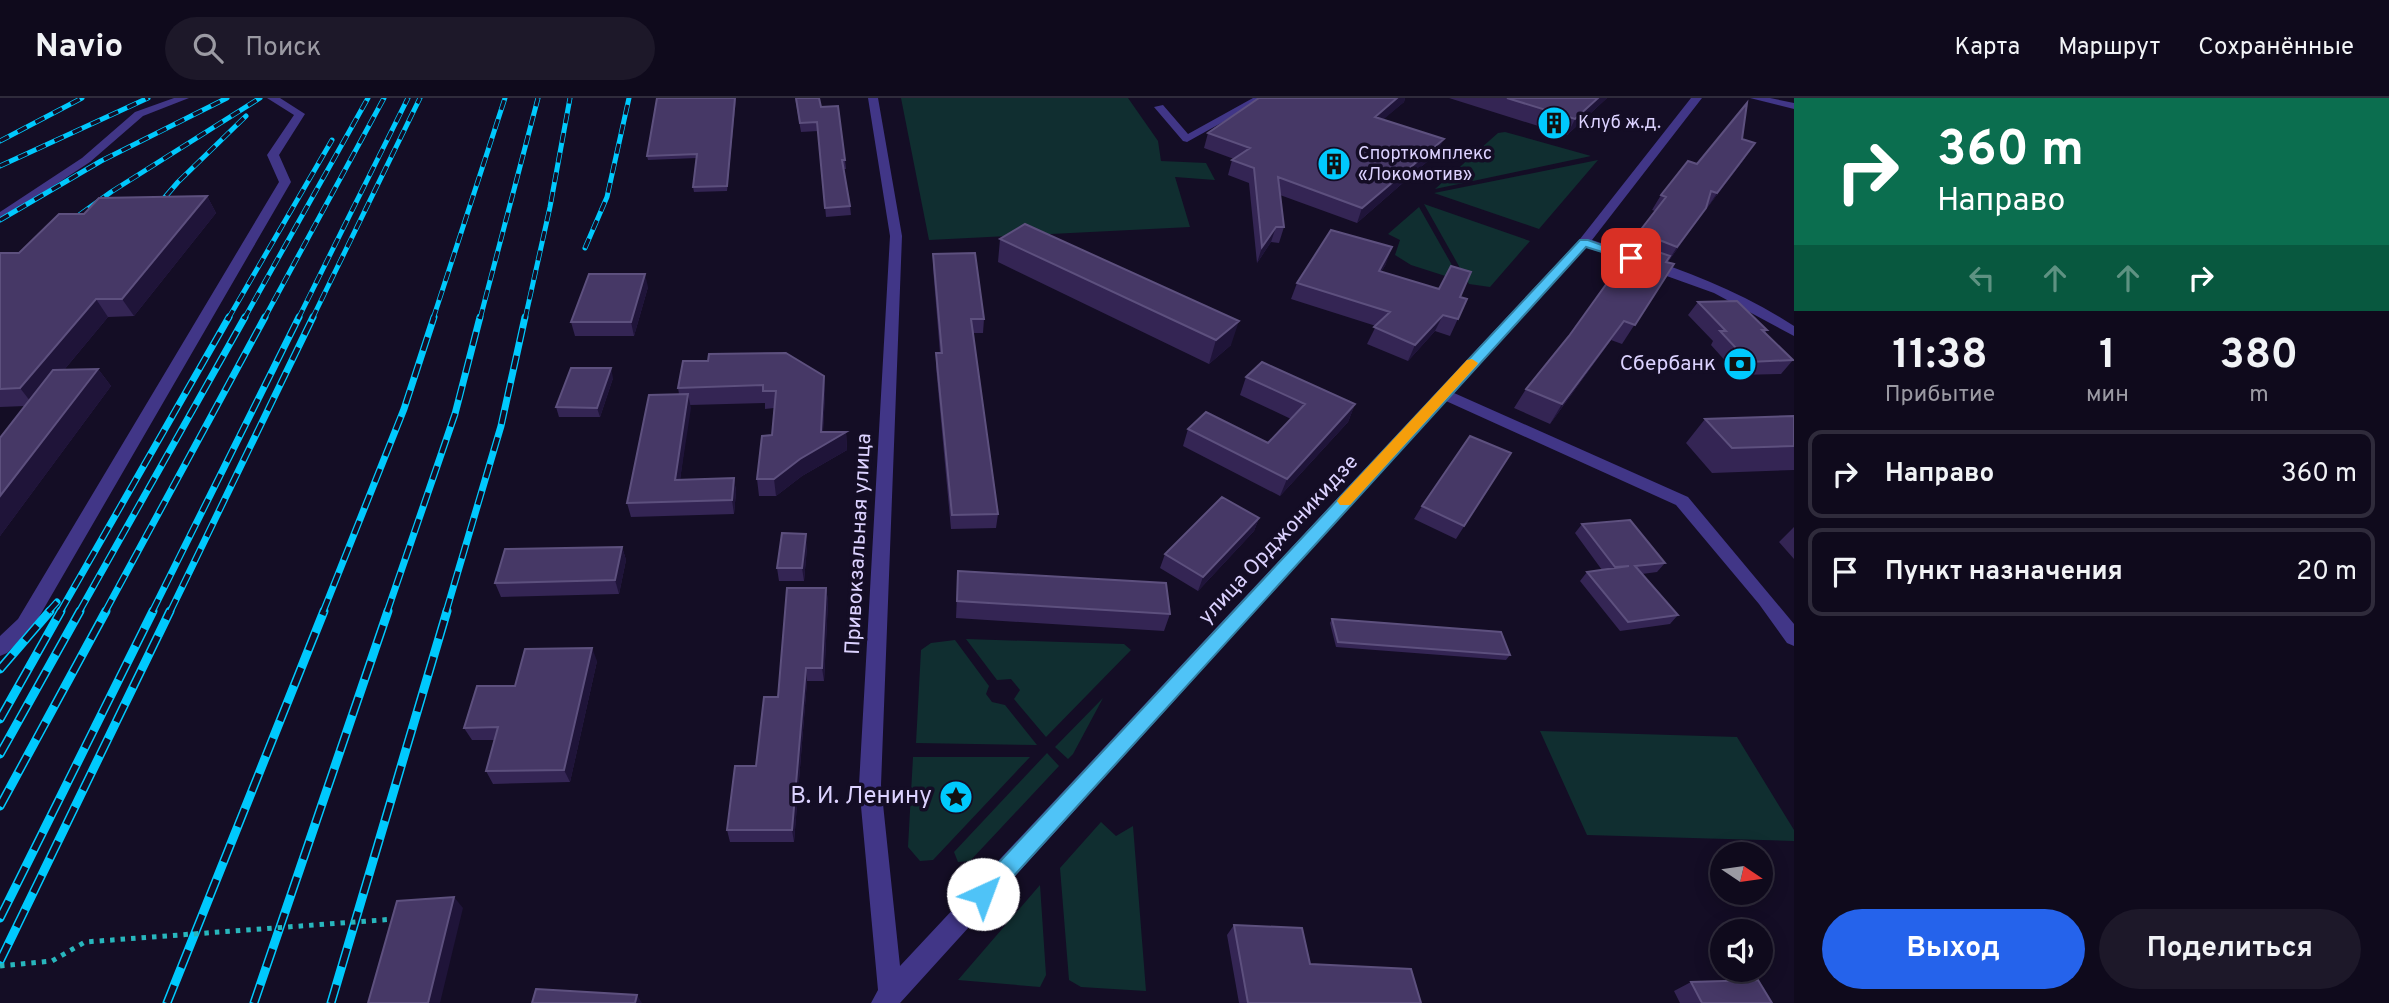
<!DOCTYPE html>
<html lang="ru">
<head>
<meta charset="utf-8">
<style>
  :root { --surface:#0f0a1c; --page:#1d1829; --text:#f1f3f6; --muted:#9b9aa3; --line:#2f2b3b; --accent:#2563eb }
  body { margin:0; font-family:Overpass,sans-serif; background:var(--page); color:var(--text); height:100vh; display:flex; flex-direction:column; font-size:26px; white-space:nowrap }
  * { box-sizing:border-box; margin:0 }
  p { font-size:23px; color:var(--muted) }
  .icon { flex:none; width:38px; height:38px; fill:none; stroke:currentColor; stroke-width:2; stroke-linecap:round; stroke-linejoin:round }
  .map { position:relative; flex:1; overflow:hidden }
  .details { display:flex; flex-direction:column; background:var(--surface); width:595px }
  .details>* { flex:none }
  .guide { background:#0b6e4f; color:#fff; overflow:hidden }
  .needle { width:46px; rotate:103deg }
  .buttons { position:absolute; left:1710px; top:744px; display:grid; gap:14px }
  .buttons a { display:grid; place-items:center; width:63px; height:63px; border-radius:50%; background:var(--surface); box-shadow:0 4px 18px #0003,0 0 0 2px var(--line); font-size:35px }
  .pin { position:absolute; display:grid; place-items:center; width:60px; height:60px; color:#fff; margin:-30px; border-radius:14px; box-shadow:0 4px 10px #0006 }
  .me { position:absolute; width:77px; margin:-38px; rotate:43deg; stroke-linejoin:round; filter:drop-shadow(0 0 5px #0008) }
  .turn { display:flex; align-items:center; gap:24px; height:147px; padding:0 28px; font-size:32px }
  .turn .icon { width:91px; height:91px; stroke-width:2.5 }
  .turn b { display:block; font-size:49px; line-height:60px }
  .lanes { display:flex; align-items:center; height:66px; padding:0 28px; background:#0003; justify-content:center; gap:35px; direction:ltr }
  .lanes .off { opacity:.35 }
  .eta { display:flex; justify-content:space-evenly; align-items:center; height:119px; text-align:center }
  .eta b { font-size:42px; font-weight:700; line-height:49px }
  .button { display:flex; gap:14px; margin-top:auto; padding:14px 28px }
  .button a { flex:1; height:80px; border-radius:42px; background:var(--accent); color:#fff; font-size:28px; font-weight:700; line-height:80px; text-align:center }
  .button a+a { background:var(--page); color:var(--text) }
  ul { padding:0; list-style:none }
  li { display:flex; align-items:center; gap:21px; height:88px; margin:0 14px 10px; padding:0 14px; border:4px solid var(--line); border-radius:14px }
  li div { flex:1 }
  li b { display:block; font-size:26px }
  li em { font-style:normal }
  header { display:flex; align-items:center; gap:42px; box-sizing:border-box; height:98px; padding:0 35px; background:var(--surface); border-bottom:2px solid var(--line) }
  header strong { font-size:33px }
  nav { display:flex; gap:38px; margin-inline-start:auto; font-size:24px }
  .search { width:490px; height:63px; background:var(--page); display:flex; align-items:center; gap:18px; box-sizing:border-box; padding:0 24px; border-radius:38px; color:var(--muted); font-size:26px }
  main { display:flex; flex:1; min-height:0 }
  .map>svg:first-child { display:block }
  .green { fill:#102e30 }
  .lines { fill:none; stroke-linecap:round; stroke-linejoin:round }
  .minor { fill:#413687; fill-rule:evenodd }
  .rail-far2-casing { stroke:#00c9fd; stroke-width:5 }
  .rail-far1-casing { stroke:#00c9fd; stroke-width:7 }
  .rail-casing { stroke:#00c9fd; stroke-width:9 }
  .rail-far2 { stroke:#140d25; stroke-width:3.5; stroke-dasharray:10; stroke-linecap:butt }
  .rail-far1 { stroke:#140d25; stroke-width:4.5; stroke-dasharray:14; stroke-linecap:butt }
  .rail { stroke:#140d25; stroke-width:6; stroke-dasharray:19; stroke-linecap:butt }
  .path-bridge { stroke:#28b6bd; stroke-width:5; stroke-dasharray:4.5 6; stroke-linecap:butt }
  .wall { fill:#342554 }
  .shaded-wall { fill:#1f1439 }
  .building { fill:#463866; stroke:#5d507e; stroke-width:2 }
  .route { fill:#4fc3f7; stroke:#337fa1; stroke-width:2 }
  .slow { fill:#f59e0b }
  .labels { text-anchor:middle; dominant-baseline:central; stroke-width:7; stroke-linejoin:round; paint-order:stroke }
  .far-poi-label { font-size:18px; fill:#dcd2ff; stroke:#140d25; text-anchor:start }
  .poi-label { font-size:21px; fill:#dcd2ff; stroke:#140d25; text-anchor:end }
  .street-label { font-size:21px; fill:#dcd2ff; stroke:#140d25 }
  .near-poi-label { font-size:24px; fill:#dcd2ff; stroke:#140d25; text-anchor:end }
</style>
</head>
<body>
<header>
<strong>Navio</strong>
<div class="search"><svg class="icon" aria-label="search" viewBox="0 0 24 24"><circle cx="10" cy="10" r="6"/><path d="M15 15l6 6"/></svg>Поиск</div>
<nav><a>Карта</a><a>Маршрут</a><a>Сохранённые</a></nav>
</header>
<main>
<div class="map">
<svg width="1794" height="905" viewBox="0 0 1794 905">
  <rect width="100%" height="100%" fill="#140d25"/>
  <path class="green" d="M901,0H1128L1158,43L1161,63L1206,65L1215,82L1175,79L1190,129L929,142Z
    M1505,34L1591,58L1435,91L1498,35Z
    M1598,62L1539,131L1434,95Z
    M1424,106L1530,143L1490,189L1469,186Z
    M1419,109L1461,183L1411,167L1395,157L1400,142L1388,136Z
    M966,541L1124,546L1131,552L1046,639L1014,601L1020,592L1011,581L997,582Z
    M955,542L989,588L986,596L992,604L1005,607L1037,647L916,645L921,552L931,545Z
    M1103,600L1073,656L1068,661L1055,649Z
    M1540,633L1737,639L1794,732V743L1587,737Z
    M1047,655L1059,668L970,763L958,764L954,754Z
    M913,659H1030L933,762L920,763L908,749Z
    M1101,724L1116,738L1133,728L1146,893L1081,889L1069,882L1060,770Z
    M1040,787L1046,877L1040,889L958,882Z"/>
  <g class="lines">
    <path class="minor" d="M174,0H189L143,18L90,64L0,123V114L82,60L135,14Z
      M267,0H280L305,16L279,57L291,84L32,531L7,555L0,558V538L18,521L279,84L267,57L294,17Z
      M868,0H878L902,138L881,687L900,868L1580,141L1691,0H1702L1592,142C1662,165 1732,187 1794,228V238L1714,195L1586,149L1454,295L1688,399L1794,526V548L1787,545L1759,506L1676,407L1446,303L900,905H871L878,892L859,687L890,138Z
      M1253,0H1266L1187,44L1183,43L1154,9L1163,7L1188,36Z
      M1750,0H1770L1794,5V11Z"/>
    <defs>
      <path id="rail-far2" d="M0,43L82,0
        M0,68L148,0
        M153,113L178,84L246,18
        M0,122L101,63L227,0
        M64,128L111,94L260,0
        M585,150L607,99L629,0
        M228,221L332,42
        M244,221L368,0
        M264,221L384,0
        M298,221L408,0
        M312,221L420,0
        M433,221L505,0
        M480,221L538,0
        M525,221L550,109L570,0"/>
      <path id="rail-far1" d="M48,514L57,504
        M60,514L229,219
        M79,514L245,219
        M105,514L265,219
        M152,514L299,219
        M170,514L313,219
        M323,514L404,311L434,219
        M387,514L455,316L480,219
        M446,514L501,328L525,219"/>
      <path id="rail" d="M0,571L50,513
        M0,621L61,513
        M0,656L80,513
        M0,708L106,513
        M0,820L153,513
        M0,863L170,513
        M167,905L324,513
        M254,905L388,513
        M331,905L447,513"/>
    </defs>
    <use href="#rail-far2" class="rail-far2-casing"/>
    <use href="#rail-far1" class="rail-far1-casing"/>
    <use href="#rail" class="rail-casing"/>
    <use href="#rail-far2" class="rail-far2"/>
    <use href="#rail-far1" class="rail-far1"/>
    <use href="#rail" class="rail"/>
    <path class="path-bridge" d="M0,868L52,863L85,844L395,821"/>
  </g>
  <path class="wall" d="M736,0L727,93L694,94L693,89L697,60L648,62L647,58Z
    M795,0H819L821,9L845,62L846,71H844L850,108L851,117L826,119L818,33L801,34Z
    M1259,0H1405L1404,4L1383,21L1437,55L1357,125L1280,97L1284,129L1279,145L1271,144L1257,165L1249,85L1228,77L1232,62L1234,61L1204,50L1208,35Z
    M1449,0H1607L1567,37Z
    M1742,41L1745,60L1707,110H1706L1668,164L1674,166L1622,246L1611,242L1550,326L1514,310L1526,291L1569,238L1632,150H1630L1639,134L1655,113L1652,112L1661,97L1697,66Z
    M207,98L216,115L134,218L108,219L64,272L98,271L111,288L0,438V340L25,308L0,309V155H19L84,116Z
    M1000,141L1231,247L1209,266L998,164Z
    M933,156L984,221L983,235H973L998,416L996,430L951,431L936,269V255H940L933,170Z
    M1386,166L1381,174L1467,201L1450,238L1435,233L1408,263L1367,246L1376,228L1291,201L1297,185Z
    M648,189L634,238H575L571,224Z
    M1698,204L1767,232L1765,235L1793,262L1781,276L1738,277L1711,247L1713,243L1688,217Z
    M824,278L825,296L823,334H846L847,352L802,378L776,398H759L757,381L772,337L774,310L765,311V305L690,307L680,382L734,380L736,394L734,416L631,419L627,405L679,296L678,290Z
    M1246,279L1355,306L1348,324L1280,398L1183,348L1188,331L1268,345L1291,321L1240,297Z
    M613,280L600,319H559L556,309Z
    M1794,318V372L1712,375L1686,345L1705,321Z
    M1511,355L1456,441L1414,421L1422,408Z
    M1259,420L1254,433L1198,493L1160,470L1165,456Z
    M1582,426L1665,465L1657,474L1642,476L1678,517L1670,526L1620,533L1580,483L1587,474L1602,472L1575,435Z
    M1794,429V461L1779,444Z
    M622,449L626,462L619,496L501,499L495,485Z
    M807,449L804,483H779L777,470Z
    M958,473L1170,516L1164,533L956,520Z
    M826,490L828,503L824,583H807L794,744H730L727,732L756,668L778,599Z
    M1332,521L1510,557L1506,562L1336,549L1330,525Z
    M597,563L570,684L493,686L486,673L495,642H472L464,630L515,588Z
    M1234,827L1310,866L1421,905H1239L1227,837Z
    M1691,884L1772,905H1680L1674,893Z"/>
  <path class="shaded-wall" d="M735,0H736L727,93V88Z
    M1397,0H1405L1404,4L1370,33L1375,19Z
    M1598,0H1607L1567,37L1575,21Z
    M1444,41L1437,55L1357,125L1362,110Z
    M1755,45L1745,60L1707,110L1717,95Z
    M207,98L216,115L134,218L122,201Z
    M1706,110L1696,125L1667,165L1677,149Z
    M1276,129L1271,144L1257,165L1262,149Z
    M1392,149L1386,166L1372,189L1379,173Z
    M645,176L648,189L634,238L631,224Z
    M96,201L108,219L34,308L20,290Z
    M1443,217L1435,233L1408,263L1415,247Z
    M1239,223L1231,247L1209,266L1216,242Z
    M1624,223L1611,242L1550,326L1562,306Z
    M611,270L613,280L600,319L597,310Z
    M98,271L111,288L0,438V398Z
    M824,278L825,296L822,348L846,334L847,352L802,378L776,398L774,381L821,334Z
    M688,296L691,310L678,395L675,382Z
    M1355,306L1348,324L1280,398L1287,381Z
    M734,380L736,394L734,416L732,402Z
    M1259,420L1254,433L1198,493L1203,479Z
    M806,436L807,449L804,483L802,470Z
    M622,449L626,462L619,496L615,482Z
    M826,490L828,503L824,583L822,570Z
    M592,550L597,563L570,684L564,672Z
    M806,570L807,583L794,744L792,732Z
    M454,799L463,810L440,905H428Z
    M637,897L642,905H635Z"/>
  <path class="building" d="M657,0H735L727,88L693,89L697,56L647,58Z
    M796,0H819L821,9L838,8L845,62H842L850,108L825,110L817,24L800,25Z
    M1259,0H1397L1375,19L1444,41L1362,110L1278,79L1284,129H1276L1262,149L1254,70L1232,62L1250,50L1208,35Z
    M1507,0H1598L1575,21Z
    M1747,5L1742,41L1755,45L1717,95L1711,93L1706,110L1677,149L1639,134L1666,99L1661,97L1688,63L1697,66Z
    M207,98L122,201H96L20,290L0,291V155H19L59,116H84L99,100Z
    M1025,126L1239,223L1216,242L1000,141Z
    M1331,132L1392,149L1379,173L1439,191L1451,168L1471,174L1460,199L1467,201L1458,221L1443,217L1415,247L1374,229L1390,214L1297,185Z
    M1635,146L1670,158L1666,164L1674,166L1635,227L1624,223L1562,306L1526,291L1569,238Z
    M975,155L984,221H971L998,416L952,417L936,255H942L933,156Z
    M589,176H645L631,224H571Z
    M1737,203L1767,232H1762L1793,262L1749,264L1720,233H1726L1698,204Z
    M786,255L824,278L821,334H846L800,361L774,381H757L762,338L772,337L776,293H763V287L678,290L683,263H708L709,256Z
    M1262,264L1355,306L1287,381L1188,331L1206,314L1268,345L1305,306L1246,279Z
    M571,270H611L597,310L556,309Z
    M98,271L0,398V340L53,272Z
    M688,296L675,382L734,380L732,402L627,405L649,297Z
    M1794,318V348L1732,350L1705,321Z
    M1470,338L1511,355L1464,428L1422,408Z
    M1222,399L1259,420L1203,479L1165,456Z
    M1630,422L1665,465L1635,468L1678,517L1628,524L1587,474L1629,468L1615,469L1582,426Z
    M782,435L806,436L802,470H777Z
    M622,449L615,482L495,485L505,451Z
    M958,473L1166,485L1170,516L957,503Z
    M787,490H826L822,570H806L792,732H727L735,668H756L764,599H778Z
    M1332,521L1501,534L1510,557L1338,544Z
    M592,550L564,672L486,673L498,629L464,630L477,588H515L525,551Z
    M454,799L428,905H368L397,803Z
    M1234,827L1302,830L1310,866L1411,871L1421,905H1248Z
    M1758,882L1772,905H1702L1691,884Z
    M536,891L637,897L635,905H532Z"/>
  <path class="route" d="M1580,142H1588L1637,160L1631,163L1586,149L991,803L983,806L976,803L973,796L976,789Z"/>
  <path class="slow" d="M1472,261L1478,265L1476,268L1350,407H1340L1337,403L1340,399L1467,262Z"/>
  <defs>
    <symbol id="building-disc" viewBox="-11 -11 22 22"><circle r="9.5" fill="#00c9fd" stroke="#140d25"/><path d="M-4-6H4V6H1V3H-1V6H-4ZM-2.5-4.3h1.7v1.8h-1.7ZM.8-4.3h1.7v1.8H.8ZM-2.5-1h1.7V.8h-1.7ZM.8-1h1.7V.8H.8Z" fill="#111"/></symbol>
    <symbol id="bank-disc" viewBox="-11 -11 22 22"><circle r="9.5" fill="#00c9fd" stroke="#140d25"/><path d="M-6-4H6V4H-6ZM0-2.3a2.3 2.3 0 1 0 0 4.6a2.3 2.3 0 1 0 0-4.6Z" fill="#111"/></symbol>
    <symbol id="sight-disc" viewBox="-11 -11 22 22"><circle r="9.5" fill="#00c9fd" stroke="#140d25"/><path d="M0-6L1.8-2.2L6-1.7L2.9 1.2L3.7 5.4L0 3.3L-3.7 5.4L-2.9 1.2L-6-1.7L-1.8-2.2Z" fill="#111"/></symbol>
  </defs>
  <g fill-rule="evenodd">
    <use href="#building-disc" x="1535" y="6" width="38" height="38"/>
    <use href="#building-disc" x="1315" y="47" width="38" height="38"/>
    <use href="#bank-disc" x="1721" y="247" width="38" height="38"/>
    <use href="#sight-disc" x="937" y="680" width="38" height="38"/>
  </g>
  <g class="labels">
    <g class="far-poi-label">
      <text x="1578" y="25">Клуб ж.д.</text>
      <text x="1358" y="56">Спорткомплекс<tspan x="1358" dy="21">«Локомотив»</tspan></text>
    </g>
    <g class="poi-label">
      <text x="1716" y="266">Сбербанк</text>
    </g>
    <g class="street-label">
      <text transform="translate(1279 442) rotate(-47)">улица Орджоникидзе</text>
      <text transform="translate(859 446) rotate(-87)">Привокзальная улица</text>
    </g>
    <g class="near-poi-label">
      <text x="932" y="699">В. И. Ленину</text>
    </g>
  </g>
</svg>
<div class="buttons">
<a><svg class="needle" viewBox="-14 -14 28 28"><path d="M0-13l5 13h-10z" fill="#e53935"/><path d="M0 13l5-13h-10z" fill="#9b9aa3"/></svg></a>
<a><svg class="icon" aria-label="sound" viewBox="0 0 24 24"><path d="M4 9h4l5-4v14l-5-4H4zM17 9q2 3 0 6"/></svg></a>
</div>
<div class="pin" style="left:1631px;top:160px;background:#d93025"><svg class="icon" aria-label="arrive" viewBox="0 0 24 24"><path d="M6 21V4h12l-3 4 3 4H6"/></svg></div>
<svg class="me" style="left:983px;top:796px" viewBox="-20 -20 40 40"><circle r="19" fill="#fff"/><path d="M0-13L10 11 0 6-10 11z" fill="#4fc3f7"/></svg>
</div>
<section class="details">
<div class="guide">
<div class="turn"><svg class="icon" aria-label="right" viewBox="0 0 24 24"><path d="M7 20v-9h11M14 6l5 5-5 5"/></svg><div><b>360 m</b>Направо</div></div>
<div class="lanes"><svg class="icon off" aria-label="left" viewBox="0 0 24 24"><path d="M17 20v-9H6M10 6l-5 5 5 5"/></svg><svg class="icon off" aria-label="ahead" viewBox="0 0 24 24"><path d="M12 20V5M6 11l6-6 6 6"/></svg><svg class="icon off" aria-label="ahead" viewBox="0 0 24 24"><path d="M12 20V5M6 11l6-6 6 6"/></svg><svg class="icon" aria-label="right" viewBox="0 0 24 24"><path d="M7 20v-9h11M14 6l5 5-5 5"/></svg></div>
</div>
<div class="eta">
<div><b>11:38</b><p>Прибытие</p></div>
<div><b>1</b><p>мин</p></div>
<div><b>380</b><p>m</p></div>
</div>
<ul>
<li><svg class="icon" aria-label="right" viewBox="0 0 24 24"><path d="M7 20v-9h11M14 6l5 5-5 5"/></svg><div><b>Направо</b></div><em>360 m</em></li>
<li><svg class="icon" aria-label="arrive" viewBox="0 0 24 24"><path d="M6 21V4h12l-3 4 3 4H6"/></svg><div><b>Пункт назначения</b></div><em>20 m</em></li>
</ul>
<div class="button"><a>Выход</a><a>Поделиться</a></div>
</section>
</main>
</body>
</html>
